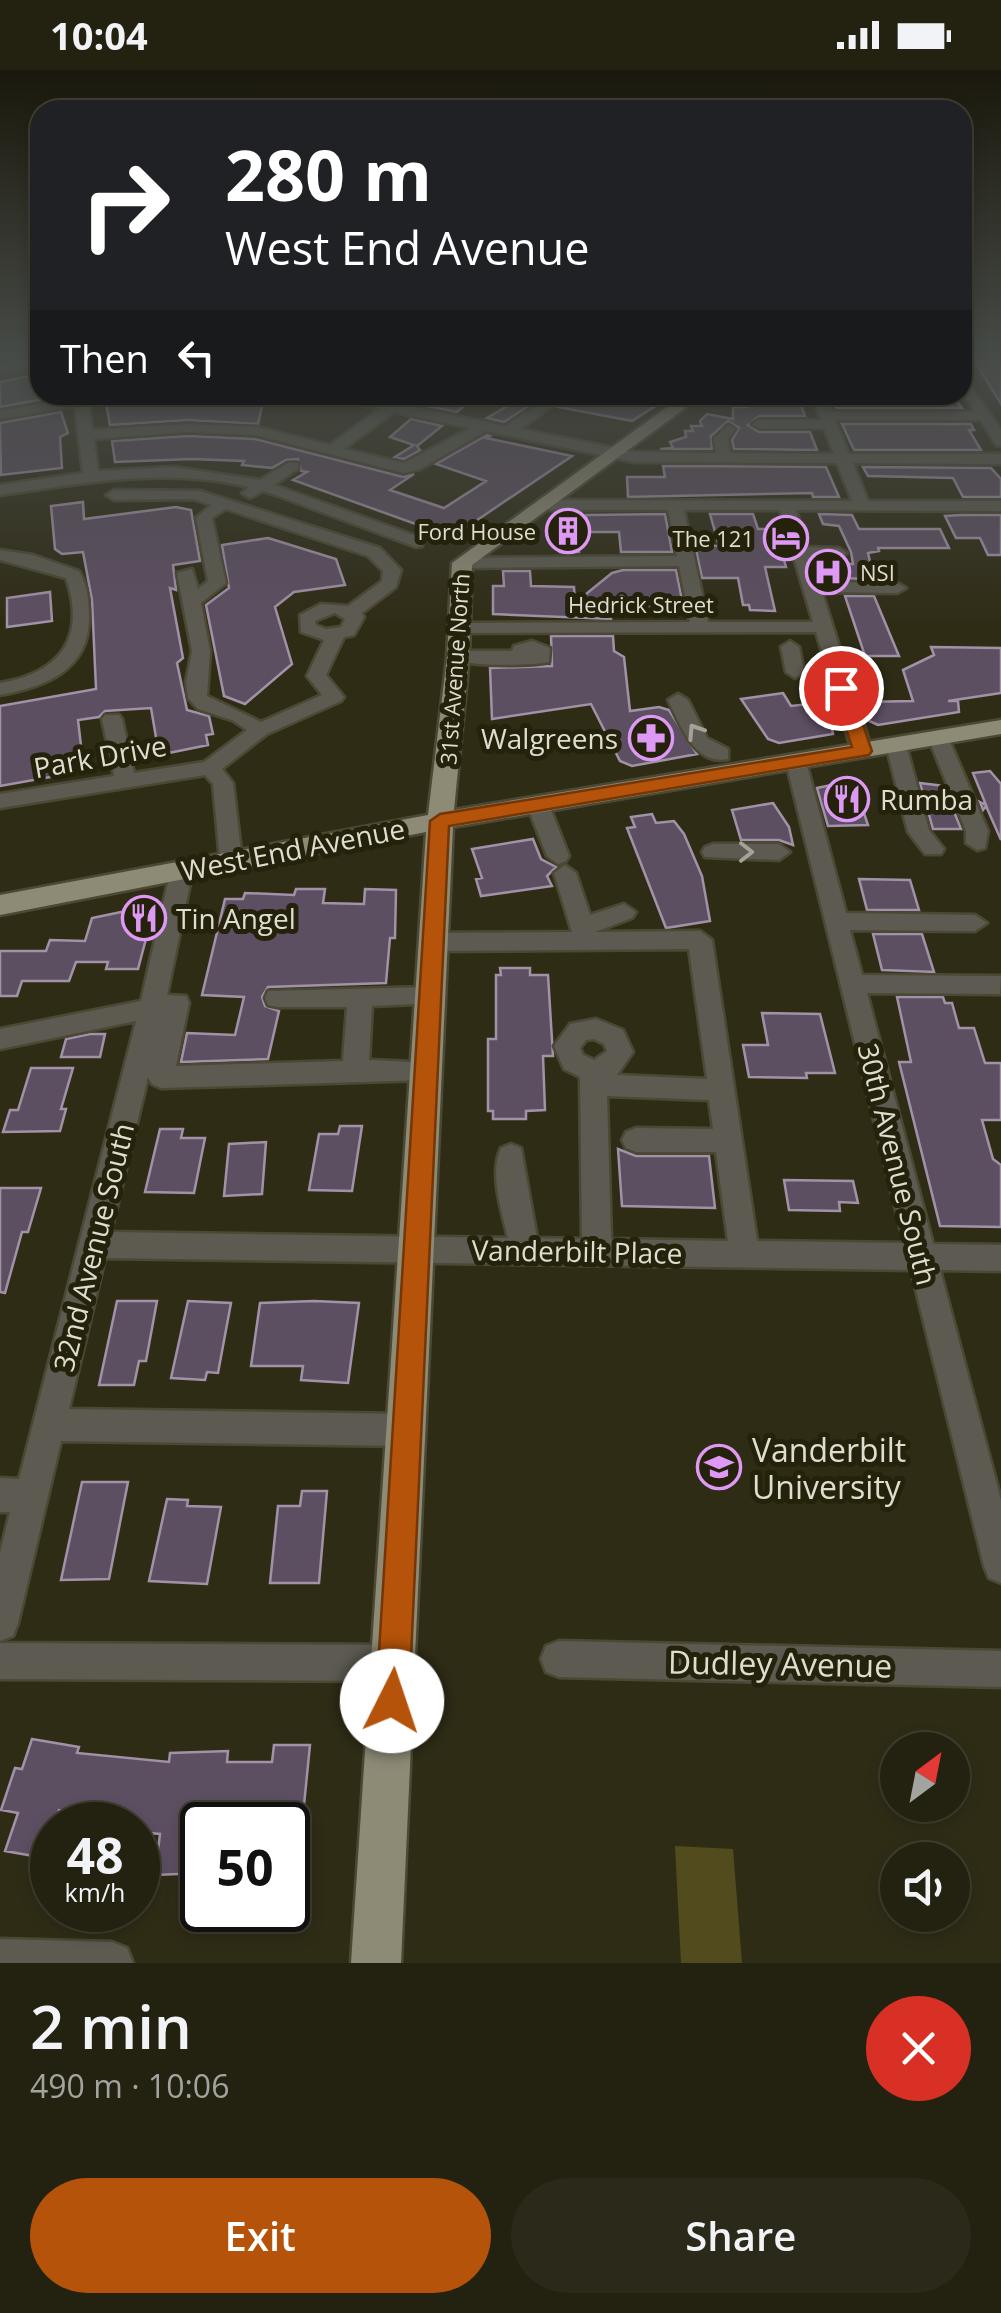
<!DOCTYPE html>
<html lang="en">
<head>
<meta charset="utf-8">
<style>
  :root { --surface:#232110; --page:#2b2919; --text:#f1f3f6; --muted:#a3a39f; --line:#403e30; --accent:#b45309 }
  body { margin:0; font-family:"Open Sans",sans-serif; background:var(--page); color:var(--text); height:100vh; display:flex; flex-direction:column; font-size:38px; white-space:nowrap }
  * { box-sizing:border-box; margin:0 }
  p { font-size:32px; color:var(--muted) }
  .icon { flex:none; width:55px; height:55px; fill:none; stroke:currentColor; stroke-width:2; stroke-linecap:round; stroke-linejoin:round }
  .map { position:relative; height:1893px; overflow:hidden }
  .drawer { display:flex; flex-direction:column; background:var(--surface); flex:1 }
  .drawer>* { flex:none }
  .top-card { position:absolute; left:30px; top:30px; width:942px; height:305px; border-radius:30px; box-shadow:0 5px 15px #0003,0 0 0 2px var(--line); background:#202124; color:#fff; overflow:hidden }
  .needle { width:65px; rotate:32deg }
  .fabs { position:absolute; left:880px; top:1662px; display:grid; gap:20px }
  .fabs a { display:grid; place-items:center; width:90px; height:90px; border-radius:50%; background:var(--surface); box-shadow:0 5px 15px #0003,0 0 0 2px var(--line); font-size:50px }
  .speed { position:absolute; left:30px; top:1732px; display:flex; gap:20px; font-size:50px; font-weight:700; text-align:center }
  .speed>* { display:grid; place-content:center; width:130px; height:130px; border-radius:50%; background:var(--surface); box-shadow:0 5px 15px #0003,0 0 0 2px var(--line); line-height:1 }
  .speed small { font-size:25px; font-weight:400 }
  .speed .limit { border:5px solid #111; border-radius:15px; background:#fff; color:#111 }
  .pin { position:absolute; display:grid; place-items:center; width:85px; height:85px; color:#fff; margin:-42px; border:5px solid #fff; border-radius:50%; box-shadow:0 2px 10px #0007 }
  .me { position:absolute; width:110px; margin:-55px; rotate:4deg; stroke-linejoin:round; filter:drop-shadow(0 0 8px #0008) }
  .turn { display:flex; align-items:center; gap:35px; height:210px; padding:0 30px; font-size:45px }
  .turn .icon { width:130px; height:130px; stroke-width:2.5 }
  .turn b { display:block; font-size:70px; line-height:85px }
  .then { display:flex; align-items:center; height:95px; padding:0 30px; background:#0003; gap:20px; font-size:38px }
  .round { display:grid; place-items:center; flex:none; width:105px; height:105px; border-radius:52px; background:var(--page) }
  .head { display:flex; align-items:center; justify-content:space-between; height:170px; padding:0 30px }
  h1 { font-size:60px; font-weight:600; line-height:75px }
  .cta { display:flex; gap:20px; margin-top:auto; padding:20px 30px }
  .cta a { flex:1; height:115px; border-radius:60px; background:var(--accent); color:#fff; font-size:40px; font-weight:600; line-height:115px; text-align:center }
  .cta a+a { background:var(--page); color:var(--text) }
  .status { display:flex; justify-content:space-between; align-items:center; height:70px; padding:0 50px; background:var(--surface); direction:ltr }
  .status svg { height:28px; fill:currentColor }
  .map>svg:first-child { display:block }
  .green { fill:#524b1e }
  .building { fill:#5d4f62; stroke:#a292a7; stroke-width:2.5 }
  .lines { fill:none; stroke-linecap:round; stroke-linejoin:round }
  .minor-casing { stroke:#4b4834; stroke-width:5 }
  .major-casing { stroke:#4b4834; stroke-width:5 }
  .minor { fill:#5d5b51; fill-rule:evenodd }
  .major { fill:#8d8a76; fill-rule:evenodd }
  .oneway { stroke:#a4a297 }
  .route { fill:#b45309; stroke:#753606; stroke-width:2.5 }
  .labels { text-anchor:middle; dominant-baseline:central; stroke-width:10; stroke-linejoin:round; paint-order:stroke }
  .far-poi-label { font-size:22px; fill:#dfddd0; stroke:#25220c; text-anchor:end }
  .far-street-label { font-size:22px; fill:#dfddd0; stroke:#25220c }
  .poi-label { font-size:28px; fill:#dfddd0; stroke:#25220c; text-anchor:start }
  .street-label { font-size:28px; fill:#dfddd0; stroke:#25220c }
  .near-poi-label { font-size:32px; fill:#dfddd0; stroke:#25220c; text-anchor:start }
  .near-street-label { font-size:32px; fill:#dfddd0; stroke:#25220c }
</style>
</head>
<body>
<div class="status"><b>10:04</b><svg viewBox="0 0 49 12"><path d="M0 12V9h3v3zM5 12V6h3v6zM10 12V3h3v9zM15 12V0h3v12zM26 1h20v11H26zM47 4h2v5h-2z"/></svg></div>
<div class="map">
<svg width="1001" height="1893" viewBox="0 0 1001 1893">
  <rect width="100%" height="100%" fill="#2f2c16"/>
  <path class="green" d="M675,1776L733,1779L742,1893H681Z"/>
  <path class="building" d="M975,292H1001V334Z
    M40,304V325L56,327L0,337V312Z
    M440,325H477L457,342L427,336Z
    M526,325H533L536,331L504,352L487,348Z
    M572,325H673L632,351L558,337Z
    M743,325H797L805,346H759L748,355L759,362H810L817,380L734,379L732,370L739,358L728,351L711,366L712,379H660L673,378L670,372L686,367L685,361H693L691,356H702L700,351L707,344L733,349V337H747Z
    M830,325H952L962,338H836Z
    M185,328L263,332L258,354L188,350L110,355L106,333Z
    M61,342L68,363L60,367L62,398L1,405L0,353Z
    M411,349L442,356L417,376L420,380L404,389L395,387L414,375L390,367Z
    M842,354H971L974,360H969L981,380H854Z
    M487,365L490,366L486,368L572,386L452,467L293,410L307,402L301,401L298,389L286,390L272,398L242,395L244,391L191,389L115,392L112,371L188,366L255,369L403,407L414,404L390,420L444,438L486,411L436,394Z
    M663,396L826,397L839,427H813L812,423L628,427L627,407H665Z
    M863,397L991,398L1001,409V427H963L953,408L868,406Z
    M83,432L84,449L176,437L191,440L200,491L173,495L176,520L170,518L183,588L177,593L187,640L209,646L213,664L206,665L208,675L159,685L151,638L105,641L99,647L78,650L84,701L0,716V636L96,619L92,530L83,482L62,484L55,479L51,436Z
    M665,444L672,482H621L619,462H588L586,445Z
    M710,444H753L758,459H775L786,497H765L775,541L750,540L749,535H743L738,508H702L695,475L719,476Z
    M819,444L852,445L859,459H940L949,478H878L879,481L868,483L872,500H864L867,509L838,508L833,494H853L851,482L839,456L823,454Z
    M961,445H1001V485H988L980,468H956L945,446Z
    M558,450H577L579,482H560Z
    M268,468L336,489L345,515L294,522L275,537L292,594L245,634L224,626L206,535L229,518L222,475Z
    M623,500H676L684,540L610,539L611,549L493,544V516H504L503,501H530L531,516L574,517L575,533L612,503Z
    M50,522L52,551L7,557V528Z
    M845,526H874L899,586H865Z
    M551,566H613L614,581L624,587L630,641L659,637L669,640L697,684L632,696L620,691L591,634L492,649L490,598L552,596Z
    M931,577L1001,578V623L948,631H958L959,642L878,655L867,650L861,632L913,631L903,600L934,585Z
    M783,623L791,636L827,632L833,664L779,673L768,669L741,629Z
    M990,701L1001,714V770L986,736L983,740L980,732L986,735L973,703Z
    M846,712L855,716L868,755L828,756L817,718Z
    M920,713L944,716L961,759H933Z
    M773,733L789,757L793,775L779,770H741L732,740Z
    M652,744L656,753L674,751L684,764L702,806L710,851L666,858L627,758L635,757L631,747Z
    M533,769L541,789L556,797L547,806L552,816L481,826L476,809L482,808L472,779Z
    M859,809L910,810L919,840H867Z
    M296,819H325L323,833L364,834L365,819L396,820L395,868H390L386,913L268,917L262,927L265,936L279,941L268,989L181,992L187,963L235,965L244,927L202,925L225,829H243L245,823L294,825Z
    M155,835L138,899H106L108,892H76L69,911H22L17,926H0V881H46L50,870L85,871L92,848Z
    M873,864H922L934,902L882,900Z
    M500,898H530V905H548L553,986H543L545,1040L526,1041V1049H493V1041H488V969H496V905H501Z
    M897,927H943L945,933H952L959,958H974L985,993H1001V1050H982L993,1089L1001,1095V1157L940,1156L899,992H911Z
    M762,943L820,944L835,1003H806L807,1008L749,1007L743,975H768Z
    M90,964H105L100,987H61L66,969Z
    M31,998H73L61,1039H66L60,1061L3,1062L10,1040H18Z
    M340,1056H362L352,1121L309,1120L319,1064H338Z
    M160,1059H183L181,1068H205L194,1123L145,1122Z
    M266,1072L262,1124L224,1126L229,1074Z
    M618,1079L636,1086H709L715,1138L622,1136Z
    M784,1110L853,1111L858,1133L839,1132L840,1141L789,1140Z
    M0,1118H41L28,1162H22L5,1223L0,1222Z
    M117,1231H157L146,1291H139L134,1315H99Z
    M188,1231L231,1233L218,1303L207,1302L205,1310L171,1308Z
    M314,1231L359,1233L348,1313L301,1310L303,1296H251L260,1233Z
    M82,1412H128L109,1509L61,1510Z
    M302,1421H327L319,1513H270L278,1436H300Z
    M167,1429L188,1430L187,1436L221,1437L207,1514L149,1511Z
    M32,1669L79,1677L77,1683L169,1692L170,1683L228,1681L227,1692H272L274,1675H310L302,1755H202V1803L155,1805L160,1764L138,1762V1755H101L103,1745L59,1740L45,1788L5,1781L18,1743L1,1740L15,1698L22,1699Z"/>
  <g class="lines">
    <defs>
      <path id="minor" d="M40,288V295L0,302V294Z
        M962,304L1001,360V376L996,375L981,350H835L849,384H1001V394L853,393L868,431H1001V441L796,440L807,477L839,478L847,483L839,488L811,487L818,512L897,513L906,518L897,523L822,522L872,681L862,687L852,681L816,562L459,563L450,558L459,553L690,552L679,496L462,498L454,493L462,488L677,486L668,440H542L534,435L542,430L852,431L837,393L634,392L486,361L420,399L404,403L256,365L188,362L94,369L98,401L173,397L260,410L288,393H298V399L274,415L422,468V476L416,477L276,425L263,421L250,428L242,423L249,417C164,397 84,413 0,425V415L83,403L75,336L0,349V341L88,325L92,360L188,354L256,357L330,375L379,339L327,325H354L505,356L552,325H568L520,359L634,382L716,383L714,369L728,355L735,359L728,369L731,383L834,384L824,358H759L752,354L759,350H821L811,325H825L832,342H975L962,320ZM394,342L471,358L404,393L344,379ZM684,440H780L813,552H708Z
        M200,421L380,478L401,500L396,517L362,543L364,547L354,565L344,567L326,605L344,627L341,631L267,664L222,699L233,713L242,790L231,798L220,790L213,714L205,705L0,738V724L114,706L102,649L105,645H119L122,649L134,703L204,692L247,660L232,650L198,639L188,628L186,612L192,581L177,503L192,499L198,519L208,511L196,448L211,435L193,429L114,430L106,425L114,420ZM226,439L368,486L383,501L382,511L348,536L321,534L300,545L301,562L324,570L307,606L322,625L261,652L207,626L210,581L201,533L226,513L212,448ZM335,543L345,549L341,557L326,559L316,555L315,551Z
        M0,480L33,485L79,501C88,516 89,532 89,548C89,601 44,617 0,625V613C59,603 87,569 66,508L0,490Z
        M532,571L550,578L549,592C532,596 461,597 449,587L458,581H512L514,576Z
        M790,571L799,577L804,602L795,608L786,602L781,577Z
        M678,624L688,630L707,668L728,679V689C694,696 680,654 668,630Z
        M938,661L948,667L988,761L985,778L977,780L966,773V761L928,667Z
        M896,669L906,675L929,760L944,779L941,784H925L908,762L886,675Z
        M796,685L806,692L846,843L975,845L987,853L975,861L850,860L862,905L1001,906L1000,924L867,923L933,1174L1001,1175V1201L940,1200L1001,1430V1513L989,1508L984,1496L911,1200L105,1188L69,1339L406,1344L417,1349L422,1360L417,1371L406,1376L61,1371L18,1553L13,1566L0,1571V1483L10,1442H0V1408L19,1409L136,951L0,979V959L141,931L171,799L174,794H190L193,799L167,925L186,926L189,933L176,996L343,991L347,937H277L268,935L265,928L268,921L430,917L439,919L442,926L439,933L372,936L369,990L435,993L439,1000L435,1007L426,1010L161,1018L152,1014L148,1007L111,1162L508,1168C502,1142 489,1103 501,1078L511,1074L521,1078L537,1168L582,1169L580,1007L564,999L554,976L570,954L596,949L623,960L633,982L617,1005L707,1009L689,879L433,881L421,872L433,863L572,862L554,803L565,795L576,803L590,845L624,834L636,842L632,848L595,862L700,861L712,870L757,1171L904,1173L786,692ZM594,969L604,974L607,981L594,990L583,985L580,978L586,970ZM607,1026L709,1030L713,1059L636,1058L626,1062L622,1070L626,1078L636,1082H716L728,1171L611,1169Z
        M538,728L549,735L569,786L566,791L558,794L547,786L527,735Z
        M713,774H779L790,782L779,790L705,787L702,782L705,777Z
        M559,1571L1001,1581V1617L559,1607L546,1602L541,1589L546,1576Z
        M0,1573L395,1575L408,1580L413,1593L408,1606L395,1611L0,1609Z
        M0,1869L112,1872L127,1878L133,1893H0Z"/>
      <path id="major" d="M684,325H703L472,495L469,587L454,740L1001,650V664L453,757L401,1893H351L426,762L0,845V825L428,745L447,587L452,493Z"/>
    </defs>
    <use href="#minor" class="minor-casing"/>
    <use href="#major" class="major-casing"/>
    <use href="#minor" class="minor"/>
    <use href="#major" class="major"/>
  </g>
  <defs><path id="oneway-chevron" d="M-2-3.5L2.5 0L-2 3.5" fill="none" stroke-width="1.6" stroke-linecap="round" stroke-linejoin="round" transform="scale(2.5)"/></defs>
  <g class="oneway">
    <use href="#oneway-chevron" transform="translate(695 661) rotate(-123)"/>
    <use href="#oneway-chevron" transform="translate(746 782)"/>
  </g>
  <linearGradient id="sky" x2="0" y2="1"><stop stop-color="#1a180c"/><stop offset="0.52" stop-color="#474b47"/><stop offset="1" stop-color="#474b47" stop-opacity="0"/></linearGradient>
  <rect width="1001" height="553" fill="url(#sky)"/>
  <path class="route" d="M841,612L850,618L872,681L869,685L449,756L409,1631L404,1643L392,1648L381,1643L376,1631L430,751L440,744L852,677L833,618Z"/>
  <defs>
    <symbol id="building-ring" viewBox="-11 -11 22 22"><circle r="9.5" fill="#25220c" stroke="#dd99f3" stroke-width="1.5"/><path d="M-4-6H4V6H1V3H-1V6H-4ZM-2.5-4.3h1.7v1.8h-1.7ZM.8-4.3h1.7v1.8H.8ZM-2.5-1h1.7V.8h-1.7ZM.8-1h1.7V.8H.8Z" fill="#dd99f3"/></symbol>
    <symbol id="hotel-ring" viewBox="-11 -11 22 22"><circle r="9.5" fill="#25220c" stroke="#dd99f3" stroke-width="1.5"/><path d="M-6-4.5h1.5V1H6V5H4.5V3h-9V5H-6ZM-4 0a1.8 1.8 0 1 1 3.6 0ZM.5 0V-2.5h3Q6-2.5 6 0Z" fill="#dd99f3"/></symbol>
    <symbol id="hospital-ring" viewBox="-11 -11 22 22"><circle r="9.5" fill="#25220c" stroke="#dd99f3" stroke-width="1.5"/><path d="M-5-5h3v3.5h4V-5h3V5h-3V1.5h-4V5h-3Z" fill="#dd99f3"/></symbol>
    <symbol id="pharmacy-ring" viewBox="-11 -11 22 22"><circle r="9.5" fill="#25220c" stroke="#dd99f3" stroke-width="1.5"/><path d="M-2-6h4v4h4v4h-4v4h-4v-4h-4v-4h4Z" fill="#dd99f3"/></symbol>
    <symbol id="restaurant-ring" viewBox="-11 -11 22 22"><circle r="9.5" fill="#25220c" stroke="#dd99f3" stroke-width="1.5"/><path d="M-5-6h1v4h1v-4h1v4h1v-4h1v5L-1.5 .5V6h-2V.5L-5-1ZM5-6V6H3V1.5H1.5Q1.5-4 5-6Z" fill="#dd99f3"/></symbol>
    <symbol id="university-ring" viewBox="-11 -11 22 22"><circle r="9.5" fill="#25220c" stroke="#dd99f3" stroke-width="1.5"/><path d="M0-5L7-2L0 1L-7-2ZM-4 1L0 2.5L4 1V4Q0 6-4 4Z" fill="#dd99f3"/></symbol>
  </defs>
  <g fill-rule="evenodd">
    <use href="#building-ring" x="543" y="436" width="50" height="50"/>
    <use href="#hotel-ring" x="761" y="443" width="50" height="50"/>
    <use href="#hospital-ring" x="803" y="477" width="50" height="50"/>
    <use href="#pharmacy-ring" x="626" y="643" width="50" height="50"/>
    <use href="#restaurant-ring" x="822" y="704" width="50" height="50"/>
    <use href="#restaurant-ring" x="119" y="823" width="50" height="50"/>
    <use href="#university-ring" x="694" y="1372" width="50" height="50"/>
  </g>
  <g class="labels">
    <g class="far-poi-label">
      <text x="536" y="461">Ford House</text>
      <text x="754" y="468">The 121</text>
      <text x="860" y="502" text-anchor="start">NSI</text>
    </g>
    <g class="far-street-label">
      <text x="641" y="534">Hedrick Street</text>
      <text transform="translate(454 599) rotate(-86)">31st Avenue North</text>
    </g>
    <g class="poi-label">
      <text x="618" y="668" text-anchor="end">Walgreens</text>
      <text x="880" y="729">Rumba</text>
      <text x="176" y="848">Tin Angel</text>
    </g>
    <g class="street-label">
      <text transform="translate(100 686) rotate(-10)">Park Drive</text>
      <text transform="translate(293 779) rotate(-11)">West End Avenue</text>
      <text transform="translate(898 1094) rotate(76)">30th Avenue South</text>
      <text transform="translate(93 1177) rotate(-76)">32nd Avenue South</text>
      <text transform="translate(577 1181) rotate(1)">Vanderbilt Place</text>
    </g>
    <g class="near-poi-label">
      <text x="752" y="1379">Vanderbilt<tspan x="752" dy="37">University</tspan></text>
    </g>
    <g class="near-street-label">
      <text transform="translate(780 1593) rotate(1)">Dudley Avenue</text>
    </g>
  </g>
</svg>
<div class="fabs">
<a><svg class="needle" viewBox="-14 -14 28 28"><path d="M0-13l5 13h-10z" fill="#e53935"/><path d="M0 13l5-13h-10z" fill="#a3a39f"/></svg></a>
<a><svg class="icon" aria-label="sound" viewBox="0 0 24 24"><path d="M4 9h4l5-4v14l-5-4H4zM17 9q2 3 0 6"/></svg></a>
</div>
<div class="speed"><div>48<small>km/h</small></div><div class="limit">50</div></div>
<div class="pin" style="left:841px;top:618px;background:#d93025"><svg class="icon" aria-label="arrive" viewBox="0 0 24 24"><path d="M6 21V4h12l-3 4 3 4H6"/></svg></div>
<svg class="me" style="left:392px;top:1631px" viewBox="-20 -20 40 40"><circle r="19" fill="#fff"/><path d="M0-13L10 11 0 6-10 11z" fill="#b45309"/></svg>
<div class="top-card">
<div class="turn"><svg class="icon" aria-label="right" viewBox="0 0 24 24"><path d="M7 20v-9h11M14 6l5 5-5 5"/></svg><div><b>280 m</b>West End Avenue</div></div>
<div class="then">Then<svg class="icon" aria-label="left" viewBox="0 0 24 24"><path d="M17 20v-9H6M10 6l-5 5 5 5"/></svg></div>
</div>
</div>
<section class="drawer">
<div class="head"><div><h1>2 min</h1><p>490 m · 10:06</p></div><a class="round" style="background:#d93025;color:#fff"><svg class="icon" aria-label="close" viewBox="0 0 24 24"><path d="M6 6l12 12M18 6L6 18"/></svg></a></div>
<div class="cta"><a>Exit</a><a>Share</a></div>
</section>
</body>
</html>
